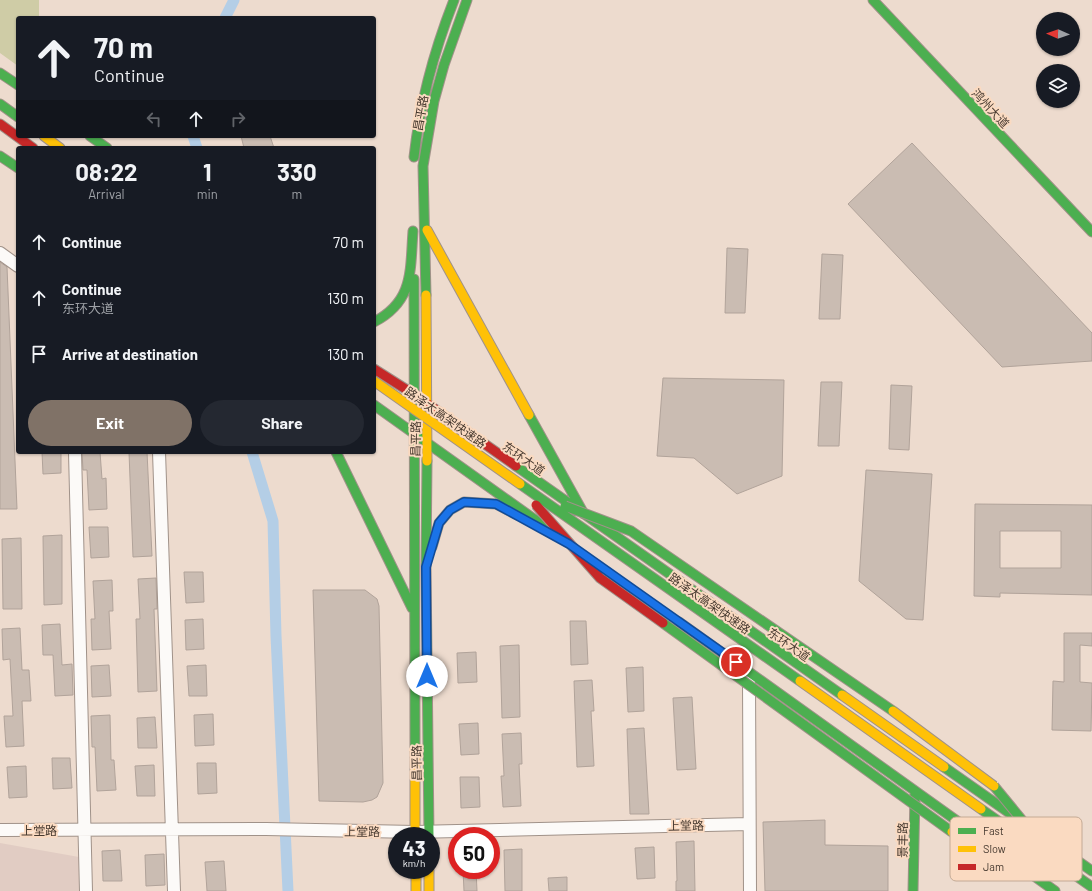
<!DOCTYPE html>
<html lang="en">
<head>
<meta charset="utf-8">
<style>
  :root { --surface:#171b24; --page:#242831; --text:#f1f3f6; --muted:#9ea1a6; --accent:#807267 }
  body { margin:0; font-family:Barlow,"Noto Sans SC",sans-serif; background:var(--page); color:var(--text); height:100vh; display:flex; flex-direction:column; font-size:15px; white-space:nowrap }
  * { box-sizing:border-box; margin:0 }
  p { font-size:13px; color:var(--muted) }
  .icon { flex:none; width:22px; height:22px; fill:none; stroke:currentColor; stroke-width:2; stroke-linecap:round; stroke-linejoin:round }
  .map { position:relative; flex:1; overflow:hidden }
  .drawer { position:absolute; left:16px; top:146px; width:360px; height:308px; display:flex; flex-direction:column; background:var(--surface); border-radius:4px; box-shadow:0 1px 3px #0004 }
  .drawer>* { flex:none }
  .guide { position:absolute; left:16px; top:16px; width:360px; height:122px; border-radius:4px; box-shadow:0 1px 3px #0004; background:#171b24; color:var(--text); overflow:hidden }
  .needle { width:26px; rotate:272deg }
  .fabs { position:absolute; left:1036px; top:12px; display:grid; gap:8px }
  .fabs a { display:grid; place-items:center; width:44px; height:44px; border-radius:50%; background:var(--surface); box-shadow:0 1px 3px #0004; font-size:20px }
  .speed { position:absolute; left:388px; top:827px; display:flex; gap:8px; font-size:20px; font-weight:700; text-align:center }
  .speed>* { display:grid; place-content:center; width:52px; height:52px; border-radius:50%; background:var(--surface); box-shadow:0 1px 3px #0004; line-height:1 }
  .speed small { font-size:10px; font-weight:400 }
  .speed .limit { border:6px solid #d22; background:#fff; color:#111 }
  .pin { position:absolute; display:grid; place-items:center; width:34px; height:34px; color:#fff; margin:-17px; border:2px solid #fff; border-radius:50%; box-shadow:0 1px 4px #0007 }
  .me { position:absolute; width:44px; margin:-22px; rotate:0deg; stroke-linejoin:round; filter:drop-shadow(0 0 3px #0008) }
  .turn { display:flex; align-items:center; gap:14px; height:84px; padding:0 12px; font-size:18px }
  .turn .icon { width:52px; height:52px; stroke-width:2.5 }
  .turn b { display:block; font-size:28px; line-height:34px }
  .lanes { display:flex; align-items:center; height:38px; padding:0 12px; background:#0003; justify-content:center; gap:20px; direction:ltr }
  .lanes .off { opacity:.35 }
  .eta { display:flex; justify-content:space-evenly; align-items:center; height:68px; text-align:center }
  .eta b { font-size:24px; font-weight:700; line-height:28px }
  .cta { display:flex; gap:8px; margin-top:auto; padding:8px 12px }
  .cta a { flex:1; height:46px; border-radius:24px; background:var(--accent); color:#fff; font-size:16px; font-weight:700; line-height:46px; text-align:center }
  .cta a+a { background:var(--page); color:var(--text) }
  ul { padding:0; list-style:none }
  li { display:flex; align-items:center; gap:12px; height:56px; padding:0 12px }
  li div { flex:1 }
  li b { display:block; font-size:15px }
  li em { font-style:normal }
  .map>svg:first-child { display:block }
  .industrial { fill:#e1ccc3 }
  .green { fill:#cfcca6 }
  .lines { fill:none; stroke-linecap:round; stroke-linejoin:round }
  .canal { stroke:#b4cee6; stroke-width:11 }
  .building { fill:#cabcb2; stroke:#b1a39a; fill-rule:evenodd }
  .street-casing { stroke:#a09289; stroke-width:14 }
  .fast-casing { stroke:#a09289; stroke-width:11 }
  .slow-casing { stroke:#a09289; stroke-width:11 }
  .jam-casing { stroke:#a09289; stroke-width:11 }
  .street { stroke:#fcfaf8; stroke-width:12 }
  .fast { stroke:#4caf50; stroke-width:9 }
  .slow { stroke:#ffc107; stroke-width:9 }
  .jam { stroke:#c62828; stroke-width:9 }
  .fast-bridge-casing { stroke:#a09289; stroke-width:11; stroke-linecap:butt }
  .slow-bridge-casing { stroke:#a09289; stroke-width:11; stroke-linecap:butt }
  .jam-bridge-casing { stroke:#a09289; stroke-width:11; stroke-linecap:butt }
  .fast-bridge { stroke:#4caf50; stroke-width:9 }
  .slow-bridge { stroke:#ffc107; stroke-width:9 }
  .jam-bridge { stroke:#c62828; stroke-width:9 }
  .route-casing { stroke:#114b97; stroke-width:10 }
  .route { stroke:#1a73e8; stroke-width:7 }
  .labels { text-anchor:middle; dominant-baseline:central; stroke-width:4; stroke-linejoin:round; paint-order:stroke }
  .street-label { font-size:12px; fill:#46392f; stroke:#fadac1 }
  .key { fill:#fadac1; stroke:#c4aa95; stroke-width:1 }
  .key-label { font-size:11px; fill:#46392f }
</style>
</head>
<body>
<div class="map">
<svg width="1092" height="891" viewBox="0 0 1092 891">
  <rect width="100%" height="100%" fill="#eddbce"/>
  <path class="industrial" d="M0,843L79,857V891H0Z"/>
  <path class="green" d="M0,0H39V18H18V66L0,53Z"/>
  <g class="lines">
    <path class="canal" d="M225,18L234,0
      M193,136L197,148
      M252,452L273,521L276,636L288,891"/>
  </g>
  <path class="building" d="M241,136H270L274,148H244Z
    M912,143L1092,333V361L1002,367L848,204Z
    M727,248L748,249L745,313H725Z
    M822,254L843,255L840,319H819Z
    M0,262L7,267L17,509H0Z
    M663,378L784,380L782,476L737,494L694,458L657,456Z
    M821,382H842L839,446H818Z
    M891,385L912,386L909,450L889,449Z
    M42,452H61V473L43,474Z
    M82,452H100L102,479L106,478L107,509L89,510L87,470H83Z
    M129,452H147L152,556L133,557Z
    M866,470L932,474L923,620L906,619L859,581Z
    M975,504L1092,505V595L1000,593V597L974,596ZM1000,531H1061V568H1000Z
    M89,527H108L109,557L91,558Z
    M62,535V604L44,605L43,536Z
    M21,538L22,609H3L2,539Z
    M184,572H203L204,602L186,603Z
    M156,578L157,609H154L157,691L138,692L136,619H140L138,579Z
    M112,580L113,611H109L111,649L92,650L91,619H95L93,581Z
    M313,590H365L377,599L379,606L383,783L377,797L372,800L363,802L319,801Z
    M203,619L204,649L186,650L185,620Z
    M570,621H586L588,664L571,665Z
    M60,624L62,665L72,664L73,695L55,696L53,655H43L42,625Z
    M20,628L22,670H29L31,701H22L24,746L6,747L4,716H13L10,659L3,660L2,629Z
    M1064,633H1092V646L1080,645V682L1092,683L1091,731L1052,730L1053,681L1064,682Z
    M519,645L520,717L502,718L500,646Z
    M476,652L477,682L458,683L457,653Z
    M109,665L111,696L92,697L91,666Z
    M206,665L207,696H189L187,666Z
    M643,667L644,711L628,712L626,668Z
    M592,680L594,711H591L594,766L577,767L574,681Z
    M692,697L696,769L677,770L673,698Z
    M213,714L214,745L195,746L194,715Z
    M110,715L111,760H114L116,790L97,791L95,747H92L91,716Z
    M155,717L157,748H138L137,718Z
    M478,723L479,754L461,755L459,724Z
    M644,728L649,814H630L627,729Z
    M521,733L522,764H519L521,806L503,807L501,776H504L502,734Z
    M52,758H70L72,788L53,789Z
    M197,763H216L217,793L198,794Z
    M154,765L155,796H137L135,766Z
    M26,766L27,797L9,798L7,767Z
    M460,777H479L480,807L461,808Z
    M825,820V845L888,846V891H765L763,822Z
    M694,841L695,891H676V881H677L676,842Z
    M654,847L655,878L637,879L635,848Z
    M522,849V891H505L504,850Z
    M120,850L122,881H103L102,851Z
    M164,854L165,885L146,886L145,855Z
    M224,861L226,891H207L205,862Z
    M463,870H476L477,891H464Z
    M567,877V891H549L548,878Z"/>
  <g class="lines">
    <defs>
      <path id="street" d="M0,253L18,266
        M75,452L86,891
        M159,452L174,891
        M749,682L750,891
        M0,830L266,829L415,832L749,824"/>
      <path id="fast" d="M873,0L1092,232
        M0,73L18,85
        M0,104L18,117
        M90,136L107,148
        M0,156L18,168
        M414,157C420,102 434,51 454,0
        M414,279L415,752
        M426,295L423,166L434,101L444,65L467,0
        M374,322C414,301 410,271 413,231
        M374,405L555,534
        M529,415L584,514
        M336,452L412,608
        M427,461L426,567L429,836
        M516,466L842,695
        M432,547L439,523L450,510L464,502L496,504L517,515
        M679,622L1055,891
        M944,767L1092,871
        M913,891L915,793"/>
      <path id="slow" d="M44,136L60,148
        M427,230L529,415
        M426,295L427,461
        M842,695L944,767
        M415,752V836
        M416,870V891
        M429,870V891"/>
      <path id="jam" d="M0,124L33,148
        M374,369L415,395L516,466"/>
    </defs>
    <use href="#street" class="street-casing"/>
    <use href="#fast" class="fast-casing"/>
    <use href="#slow" class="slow-casing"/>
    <use href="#jam" class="jam-casing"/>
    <use href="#street" class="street"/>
    <use href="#fast" class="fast"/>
    <use href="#slow" class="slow"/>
    <use href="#jam" class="jam"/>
    <defs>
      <path id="fast-bridge" d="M520,484L800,681
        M565,506L631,531L893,711
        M663,623L952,832
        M994,786L1026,825
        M981,809L1092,887"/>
      <path id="slow-bridge" d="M374,381L520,484
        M800,681L981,809
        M893,711L994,786
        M952,832L960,837L1016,863"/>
      <path id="jam-bridge" d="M536,505L600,578L663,623"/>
    </defs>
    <use href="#fast-bridge" class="fast-bridge-casing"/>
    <use href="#slow-bridge" class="slow-bridge-casing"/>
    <use href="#jam-bridge" class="jam-bridge-casing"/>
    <use href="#fast-bridge" class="fast-bridge"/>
    <use href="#slow-bridge" class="slow-bridge"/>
    <use href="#jam-bridge" class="jam-bridge"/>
  </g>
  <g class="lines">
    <defs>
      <path id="route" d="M427,676L426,567L439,523L450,510L464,502L496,504L569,544L736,662"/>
    </defs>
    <use href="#route" class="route-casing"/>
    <use href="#route" class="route"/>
  </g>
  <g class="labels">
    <g class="street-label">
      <text transform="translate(991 108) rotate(47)">鸿州大道</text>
      <text transform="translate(420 113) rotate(-80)">昌平路</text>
      <text transform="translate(446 417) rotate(35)">路泽太高架快速路</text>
      <text transform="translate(415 439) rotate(-89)">昌平路</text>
      <text transform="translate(524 458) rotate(35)">东环大道</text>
      <text transform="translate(710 603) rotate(35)">路泽太高架快速路</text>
      <text transform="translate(789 644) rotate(35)">东环大道</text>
      <text transform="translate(416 763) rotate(-91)">昌平路</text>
      <text transform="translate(686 825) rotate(-1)">上堂路</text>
      <text x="39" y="830">上堂路</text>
      <text transform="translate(362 831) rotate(1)">上堂路</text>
      <text transform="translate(902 840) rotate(-89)">景丰路</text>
    </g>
  </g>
  <rect x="950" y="817" width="132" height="64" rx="6" class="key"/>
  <rect x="958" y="828" width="18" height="6" fill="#4caf50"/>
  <rect x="958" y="846" width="18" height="6" fill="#ffc107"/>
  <rect x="958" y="864" width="18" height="6" fill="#c62828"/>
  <g class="key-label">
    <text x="983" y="835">Fast</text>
    <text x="983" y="853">Slow</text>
    <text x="983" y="871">Jam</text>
  </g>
</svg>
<div class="fabs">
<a><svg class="needle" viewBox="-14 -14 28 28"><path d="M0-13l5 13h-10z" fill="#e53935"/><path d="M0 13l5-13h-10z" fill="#9ea1a6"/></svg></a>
<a><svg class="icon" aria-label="layers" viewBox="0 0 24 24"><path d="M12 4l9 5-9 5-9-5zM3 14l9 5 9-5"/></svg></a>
</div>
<div class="speed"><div>43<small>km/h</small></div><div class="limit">50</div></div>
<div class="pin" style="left:736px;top:662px;background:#d93025"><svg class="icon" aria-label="arrive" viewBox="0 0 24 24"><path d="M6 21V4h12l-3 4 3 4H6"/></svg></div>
<svg class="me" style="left:427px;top:676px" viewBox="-20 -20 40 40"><circle r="19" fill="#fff"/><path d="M0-13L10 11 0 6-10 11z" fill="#1a73e8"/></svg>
<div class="guide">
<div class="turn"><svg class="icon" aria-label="ahead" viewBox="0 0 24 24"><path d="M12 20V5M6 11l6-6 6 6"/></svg><div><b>70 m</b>Continue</div></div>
<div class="lanes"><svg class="icon off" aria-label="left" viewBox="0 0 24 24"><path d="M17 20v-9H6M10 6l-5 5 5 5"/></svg><svg class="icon" aria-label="ahead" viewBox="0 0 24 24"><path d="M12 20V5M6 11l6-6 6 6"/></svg><svg class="icon off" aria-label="right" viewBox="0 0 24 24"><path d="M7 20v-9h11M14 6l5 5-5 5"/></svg></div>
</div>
<section class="drawer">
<div class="eta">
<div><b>08:22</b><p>Arrival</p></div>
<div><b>1</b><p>min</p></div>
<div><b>330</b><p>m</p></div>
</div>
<ul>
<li><svg class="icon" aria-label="ahead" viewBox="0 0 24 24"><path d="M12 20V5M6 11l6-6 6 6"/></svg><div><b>Continue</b></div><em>70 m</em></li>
<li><svg class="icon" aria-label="ahead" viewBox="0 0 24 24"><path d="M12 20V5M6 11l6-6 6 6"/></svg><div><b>Continue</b><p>东环大道</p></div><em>130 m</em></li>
<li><svg class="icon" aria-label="arrive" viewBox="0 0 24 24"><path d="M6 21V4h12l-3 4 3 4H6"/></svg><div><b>Arrive at destination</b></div><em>130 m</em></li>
</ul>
<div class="cta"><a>Exit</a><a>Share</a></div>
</section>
</div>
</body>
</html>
